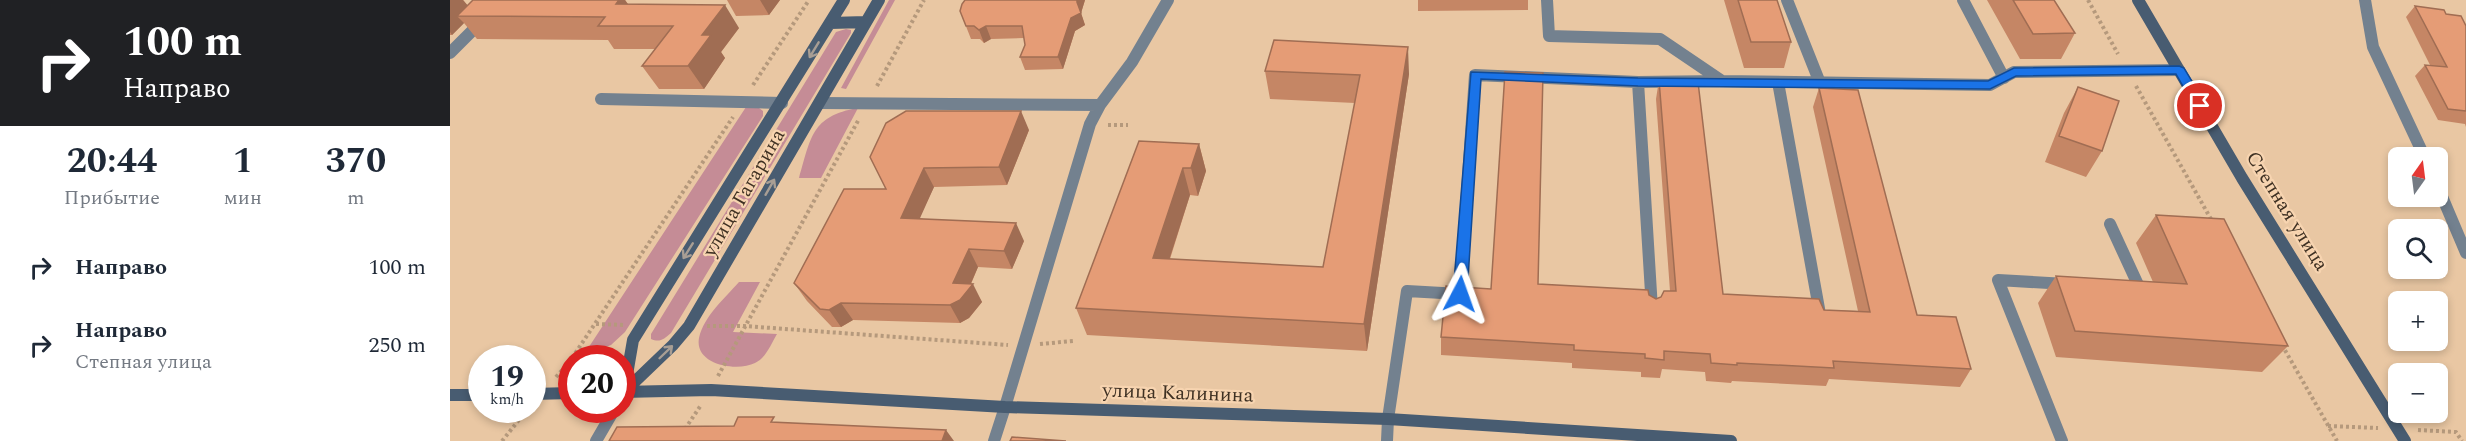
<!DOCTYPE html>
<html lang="ru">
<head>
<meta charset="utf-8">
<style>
  :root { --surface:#fff; --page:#f2f2f3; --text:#1f2937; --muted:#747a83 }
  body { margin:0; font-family:Spectral,serif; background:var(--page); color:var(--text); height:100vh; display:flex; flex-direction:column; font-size:22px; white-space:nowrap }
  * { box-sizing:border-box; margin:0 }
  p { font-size:20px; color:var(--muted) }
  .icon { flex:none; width:33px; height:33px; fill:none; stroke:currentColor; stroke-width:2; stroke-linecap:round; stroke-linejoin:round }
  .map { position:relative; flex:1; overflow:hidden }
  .side { display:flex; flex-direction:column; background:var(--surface); width:450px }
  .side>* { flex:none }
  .guide { background:#202124; color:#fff; overflow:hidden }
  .needle { width:39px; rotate:14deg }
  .controls { position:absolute; left:1938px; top:147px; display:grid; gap:12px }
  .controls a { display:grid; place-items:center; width:60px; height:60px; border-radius:9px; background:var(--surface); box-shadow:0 3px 9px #0003; font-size:30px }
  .speed { position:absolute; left:18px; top:345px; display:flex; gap:12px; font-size:30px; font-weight:700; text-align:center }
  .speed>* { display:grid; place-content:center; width:78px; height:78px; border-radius:50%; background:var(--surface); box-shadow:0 3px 9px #0003; line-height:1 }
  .speed small { font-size:15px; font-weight:400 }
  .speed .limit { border:9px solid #d22; background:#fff; color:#111 }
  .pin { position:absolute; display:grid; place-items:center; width:51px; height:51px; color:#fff; margin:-26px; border:3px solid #fff; border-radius:50%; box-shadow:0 2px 6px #0007 }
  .me { position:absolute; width:66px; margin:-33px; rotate:4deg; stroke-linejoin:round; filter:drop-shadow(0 0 4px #0008) }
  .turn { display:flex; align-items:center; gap:21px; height:126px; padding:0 24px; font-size:27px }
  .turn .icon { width:78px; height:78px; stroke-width:2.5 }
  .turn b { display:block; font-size:42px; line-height:51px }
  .eta { display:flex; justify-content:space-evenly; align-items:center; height:102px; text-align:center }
  .eta b { font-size:36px; font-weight:700; line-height:42px }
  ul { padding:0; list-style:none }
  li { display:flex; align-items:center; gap:18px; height:78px; padding:0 24px }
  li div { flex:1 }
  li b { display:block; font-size:22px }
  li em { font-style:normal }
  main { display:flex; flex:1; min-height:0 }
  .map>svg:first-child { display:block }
  .green { fill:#c58c96 }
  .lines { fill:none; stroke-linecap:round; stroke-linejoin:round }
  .path { stroke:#b5997c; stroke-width:4; stroke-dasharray:3 3; stroke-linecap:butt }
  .service { stroke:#73818f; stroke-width:12 }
  .minor { stroke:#73818f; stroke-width:12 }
  .tertiary { stroke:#73818f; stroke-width:12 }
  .secondary { stroke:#485c71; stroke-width:12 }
  .wall { fill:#c58665 }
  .shaded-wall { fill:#a06d53 }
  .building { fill:#e59c76; stroke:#a06d53; stroke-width:1.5 }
  .oneway { stroke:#a89e94 }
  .route { fill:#1a73e8; stroke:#114b97; stroke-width:1.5 }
  .labels { text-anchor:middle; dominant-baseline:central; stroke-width:4.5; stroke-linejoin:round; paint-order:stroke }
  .street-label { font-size:20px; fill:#3f3123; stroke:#f7d4b0 }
</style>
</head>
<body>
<main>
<section class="side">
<div class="guide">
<div class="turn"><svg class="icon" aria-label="right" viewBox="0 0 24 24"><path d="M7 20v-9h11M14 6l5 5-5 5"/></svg><div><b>100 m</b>Направо</div></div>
</div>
<div class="eta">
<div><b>20:44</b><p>Прибытие</p></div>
<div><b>1</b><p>мин</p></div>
<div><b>370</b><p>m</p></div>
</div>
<ul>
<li><svg class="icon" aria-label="right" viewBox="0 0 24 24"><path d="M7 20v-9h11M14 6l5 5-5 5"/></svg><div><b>Направо</b></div><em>100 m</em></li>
<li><svg class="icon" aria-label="right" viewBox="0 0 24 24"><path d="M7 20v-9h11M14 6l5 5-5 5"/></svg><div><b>Направо</b><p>Степная улица</p></div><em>250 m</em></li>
</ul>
</section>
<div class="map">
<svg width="2016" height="441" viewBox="0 0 2016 441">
  <rect width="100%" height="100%" fill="#e9c7a3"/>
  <path class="green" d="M439,0H445L396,89L391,88Z
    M396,29L401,30V33L221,333C214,339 210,343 201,339V334L386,32Z
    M296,107L309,108L313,111V116L175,332L161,345L133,356Z
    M408,108L371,178H349C361,138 361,116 408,108Z
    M289,282H310L283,332L327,334C321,344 316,358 305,363C287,372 244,365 249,338C254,316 275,298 289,282Z"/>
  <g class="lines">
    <path class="path" d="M1638,0L1668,54
      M303,85L359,0
      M427,86L474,0
      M1686,86L1762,221
      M658,125H678
      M146,324L175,325
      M257,326H294L558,345
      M590,344L623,341
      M1832,345L1887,441
      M122,358L283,117
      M268,376L409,119
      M106,377L122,359
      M1878,426L1928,428
      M235,429L251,405
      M1968,430L2006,432L2012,441
      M52,441L77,410"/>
    <path class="service" d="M1097,0L1099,36L1210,39L1272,81L1540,85L1564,72L1729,70
      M1337,0L1370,83
      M1513,0L1554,78
      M0,53L53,0
      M1188,82L1271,81
      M1328,82L1370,314
      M151,99L332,103
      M370,103L650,105
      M1660,224L1690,289H1684
      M555,407L640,124L650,105L682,62L718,0
      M938,419L957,291L1010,294L1025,75L1188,82L1202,309
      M1612,441L1548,280L1616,284"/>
    <path class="minor" d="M1915,0L1923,47L1975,158
      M1988,187L2016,253
      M544,441L555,407
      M937,441L938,419"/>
    <path class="tertiary" d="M146,441L164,410"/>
    <path class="secondary" d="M1688,0L1792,178L1955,441
      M380,23L416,22
      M172,392L261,390L555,407L938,419L1281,441
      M174,392L223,345L239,326L429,0
      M174,392L183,340L394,0
      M82,394L122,393
      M0,395H32"/>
  </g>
  <path class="wall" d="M0,0H13L18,6L23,0H175L178,4L289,28L271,52L275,58L254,89H209L192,66L205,49H164L158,40L27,39L14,23L2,35H0Z
    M277,0H330L319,15L286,16Z
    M515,0H635L631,13L635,25L625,31L613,69L575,70L570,57L575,45L574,38L541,39L534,43L530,39H521L510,11Z
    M968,0H1078V10L968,11Z
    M1274,0H1327L1341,42L1334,68H1294Z
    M1537,0H1604L1625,33L1611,59H1570Z
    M1965,6L1996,14L2016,26V127L2015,124L1988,120L1965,76L1975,65H1980L1956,17Z
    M815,71L959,74L917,351L637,335L626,308L749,144L756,171L748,196L740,195L720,259L873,267L905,103L820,99Z
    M1209,80L1273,294L1374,310L1408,311L1363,107L1369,88L1467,315L1521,369L1510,387L1379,379L1376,386L1282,381L1281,383L1256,381L1255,372L1212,369L1210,378L1191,377V372L1122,368V363L991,355V337L1041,289L1088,284L1199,295L1206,299L1211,297L1220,291L1206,99Z
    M1628,87L1652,151L1636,177L1595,162L1614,113Z
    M579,130L557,185L484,187L469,218L574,241L562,269L528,267L521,284L532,302L519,318L510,323L403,320L391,327H382L357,301L344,283L436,189L420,157Z
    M1706,215L1838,346L1812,372L1606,357L1588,303L1606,276L1703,282L1686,243Z"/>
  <path class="shaded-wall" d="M0,0H13L24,13L7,16L14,23L2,35L0,32Z
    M169,0H175L188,19L166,4Z
    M310,0H330L319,15Z
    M627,0H635L631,13L635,25L625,31L613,69L608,57Z
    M275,5L289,28L271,52L275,58L254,89L238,66L252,35Z
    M536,26L541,39L534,43L529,30Z
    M958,47L959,74L917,351L914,324Z
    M571,111L579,130L557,185L549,167Z
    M749,144L756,171L748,196L741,168Z
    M474,168L484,187L462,236L451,218Z
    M733,168L740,195L711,285L703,258Z
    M566,223L574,241L562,269L554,251Z
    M519,249L528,267L518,290L523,284L532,302L519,318L510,323L500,305L503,283Z
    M391,303L403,320L391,327L379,310Z
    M496,430L504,441H492Z"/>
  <path class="building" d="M23,0H169L166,4L275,5L252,35H261L238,66H192L223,26H148L155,17L7,16Z
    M515,0H627V2L631,13L621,18L608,57H570L575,45L572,26H536L529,30L524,26H516L510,11L512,4Z
    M1288,0H1327L1341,42H1301Z
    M1563,0H1604L1625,33L1583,34Z
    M1965,6L1994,10L1996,14L2011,16L2016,26V111L1998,109L1975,65L1997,67Z
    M824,40L958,47L914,324L626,308L689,141L749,144L741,168H733L703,258L873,267L910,75L815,71Z
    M1055,72L1093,73L1088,284L1198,290L1199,295L1206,299L1211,297L1214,291H1226L1209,80L1248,82L1273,294L1369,299L1374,310L1420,312L1369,88L1408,90L1467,315L1506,317L1521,369L1383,361L1384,368L1287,363V365L1261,363L1260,354L1214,351V360L1195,358V354L1124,350V345L991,337L996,286L1041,289Z
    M1628,87L1669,101L1652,151L1609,136Z
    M456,111H571L549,167L474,168L451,218L566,223L554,251L519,249L503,283L523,284L510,300L500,305L391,303L379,310L370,309L344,283L394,189H436L420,157L436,123Z
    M1706,215L1774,219L1838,346L1625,331L1606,276L1737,284Z
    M288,417H324L321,422L496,430L492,441H159L167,427L284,426Z
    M562,437L616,441H560Z"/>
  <defs><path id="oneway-shaft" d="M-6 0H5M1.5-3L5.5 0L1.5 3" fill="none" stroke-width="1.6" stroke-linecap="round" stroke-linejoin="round" transform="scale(1.5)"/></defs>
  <g class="oneway">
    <use href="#oneway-shaft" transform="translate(364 50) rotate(121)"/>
    <use href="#oneway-shaft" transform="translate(320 187) rotate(-60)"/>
    <use href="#oneway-shaft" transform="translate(238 251) rotate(122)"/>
    <use href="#oneway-shaft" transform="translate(216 352) rotate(-44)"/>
  </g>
  <path class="route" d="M1729,66L1734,68L1757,106L1755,109H1746L1726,74L1566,76L1540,89L1188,86L1031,79L1017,294L1015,298H1005L1003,294L1021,72L1188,78L1538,81L1564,68Z"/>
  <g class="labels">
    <g class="street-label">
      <text transform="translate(294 193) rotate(-60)">улица Гагарина</text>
      <text transform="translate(1837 211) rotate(58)">Степная улица</text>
      <text transform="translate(728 393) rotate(2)">улица Калинина</text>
    </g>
  </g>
</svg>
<div class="controls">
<a><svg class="needle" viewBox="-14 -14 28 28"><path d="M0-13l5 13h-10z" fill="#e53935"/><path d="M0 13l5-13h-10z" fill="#747a83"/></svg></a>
<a><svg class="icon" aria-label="search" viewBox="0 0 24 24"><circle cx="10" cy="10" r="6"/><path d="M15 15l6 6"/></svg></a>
<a>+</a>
<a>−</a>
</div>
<div class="speed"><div>19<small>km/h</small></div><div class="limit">20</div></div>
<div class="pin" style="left:1750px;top:106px;background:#d93025"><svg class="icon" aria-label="arrive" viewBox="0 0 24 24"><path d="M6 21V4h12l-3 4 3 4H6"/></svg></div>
<svg class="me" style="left:1010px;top:294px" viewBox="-20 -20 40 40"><path d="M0-17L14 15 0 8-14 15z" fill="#1a73e8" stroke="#fff" stroke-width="4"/></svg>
</div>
</main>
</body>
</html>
